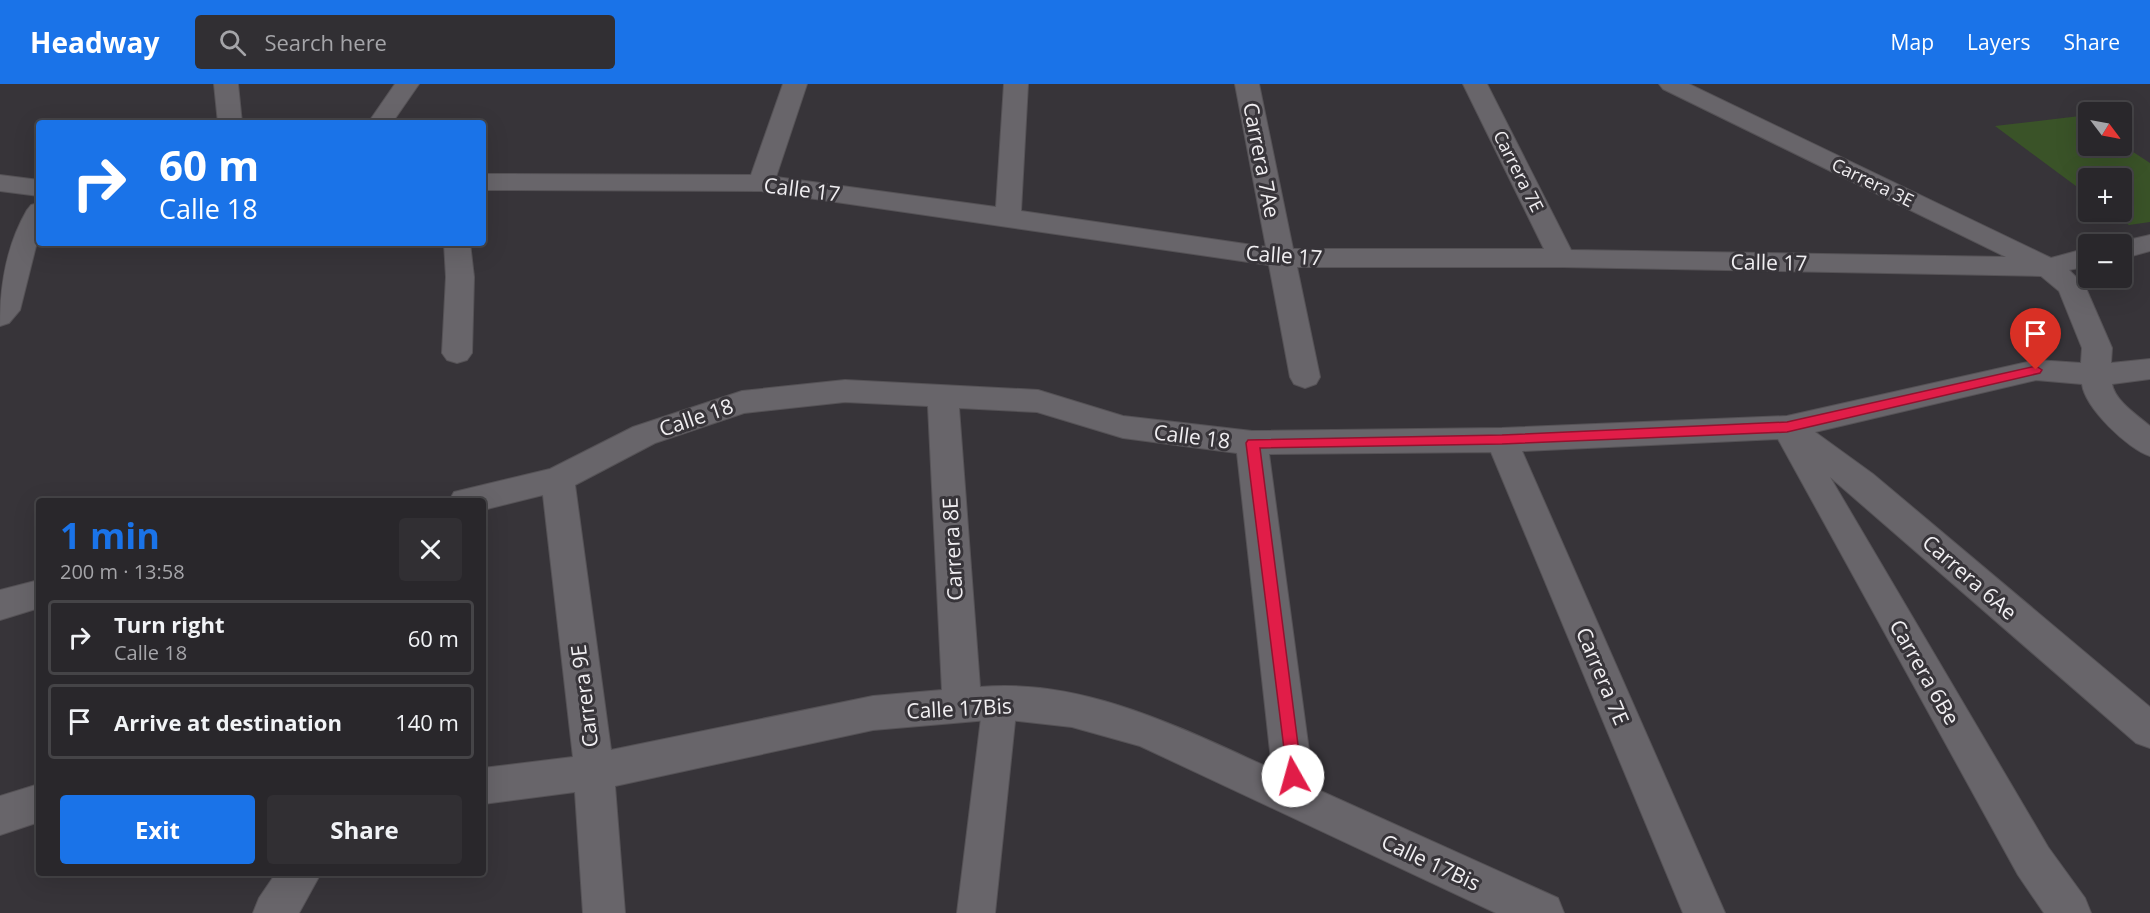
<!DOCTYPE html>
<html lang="en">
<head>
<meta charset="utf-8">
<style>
  :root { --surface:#29272b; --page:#312f33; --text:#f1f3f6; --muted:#a5a5a9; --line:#454447; --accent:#1a73e8 }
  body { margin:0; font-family:"Open Sans",sans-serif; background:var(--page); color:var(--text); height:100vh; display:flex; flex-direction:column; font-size:22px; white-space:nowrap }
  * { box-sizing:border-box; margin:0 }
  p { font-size:20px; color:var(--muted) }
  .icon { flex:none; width:33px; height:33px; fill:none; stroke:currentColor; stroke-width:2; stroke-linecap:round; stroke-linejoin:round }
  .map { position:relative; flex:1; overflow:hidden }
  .panel { position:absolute; left:36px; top:414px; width:450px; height:378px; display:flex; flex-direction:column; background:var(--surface); border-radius:6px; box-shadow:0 6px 24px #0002,0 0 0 2px var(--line) }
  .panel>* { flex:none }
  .hud { position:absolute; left:36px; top:36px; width:450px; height:126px; border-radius:6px; box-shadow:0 6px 24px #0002,0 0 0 2px var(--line); background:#1a73e8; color:#fff; overflow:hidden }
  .needle { width:39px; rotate:122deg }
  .fabs { position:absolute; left:2078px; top:18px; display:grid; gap:12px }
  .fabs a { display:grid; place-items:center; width:54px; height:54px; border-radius:6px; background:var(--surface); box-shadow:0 6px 24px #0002,0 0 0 2px var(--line); font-size:30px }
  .pin { position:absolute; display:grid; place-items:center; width:51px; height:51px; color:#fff; margin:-62px -26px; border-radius:50% 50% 50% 0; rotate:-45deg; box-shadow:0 0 6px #0007 }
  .pin .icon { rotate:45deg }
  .me { position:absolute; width:66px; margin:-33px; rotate:353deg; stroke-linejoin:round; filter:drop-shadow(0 0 4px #0008) }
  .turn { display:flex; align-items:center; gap:21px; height:126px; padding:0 24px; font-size:27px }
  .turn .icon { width:78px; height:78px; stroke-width:2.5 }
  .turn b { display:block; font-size:42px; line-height:51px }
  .round { display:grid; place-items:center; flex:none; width:63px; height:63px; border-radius:6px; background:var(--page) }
  .overview { display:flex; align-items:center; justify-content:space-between; height:102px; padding:0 24px }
  h1 { font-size:36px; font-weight:700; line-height:45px; color:var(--accent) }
  .button { display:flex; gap:12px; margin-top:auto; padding:12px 24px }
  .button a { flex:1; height:69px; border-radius:6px; background:var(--accent); color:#fff; font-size:24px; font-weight:700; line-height:69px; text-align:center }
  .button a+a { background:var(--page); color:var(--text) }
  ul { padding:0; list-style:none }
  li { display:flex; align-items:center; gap:18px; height:75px; margin:0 12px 9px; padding:0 12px; border:3px solid var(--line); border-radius:6px }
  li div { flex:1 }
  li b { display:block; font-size:22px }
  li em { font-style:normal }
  header { display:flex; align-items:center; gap:36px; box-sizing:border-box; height:84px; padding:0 30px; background:var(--accent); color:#fff }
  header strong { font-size:28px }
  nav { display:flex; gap:33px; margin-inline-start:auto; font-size:21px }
  .search { width:420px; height:54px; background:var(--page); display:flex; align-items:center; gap:15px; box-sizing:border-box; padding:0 21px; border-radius:6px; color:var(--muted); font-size:22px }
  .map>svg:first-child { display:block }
  .green { fill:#3a5328 }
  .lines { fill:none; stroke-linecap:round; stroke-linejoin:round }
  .pedestrian-casing { stroke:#555256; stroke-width:2 }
  .minor-casing { stroke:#555256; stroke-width:2 }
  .pedestrian { fill:#68656a; fill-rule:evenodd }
  .minor { fill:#68656a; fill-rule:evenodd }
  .route { fill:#e11d48; stroke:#92132f; stroke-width:1.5 }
  .labels { text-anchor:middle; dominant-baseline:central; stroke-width:6; stroke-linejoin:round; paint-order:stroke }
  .far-street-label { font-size:18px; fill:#f0eef1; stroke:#373439 }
  .street-label { font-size:21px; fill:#f0eef1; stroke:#373439 }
</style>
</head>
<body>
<header>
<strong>Headway</strong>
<div class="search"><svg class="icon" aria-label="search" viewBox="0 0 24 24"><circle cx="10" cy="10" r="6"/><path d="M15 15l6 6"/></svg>Search here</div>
<nav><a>Map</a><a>Layers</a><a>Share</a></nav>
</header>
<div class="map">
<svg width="2150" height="829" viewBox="0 0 2150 829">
  <rect width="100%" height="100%" fill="#373439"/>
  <path class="green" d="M2080,32L2088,38V62H2121V60L2150,79V138L2129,141L2110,128H2121V94H2088V111L1995,42Z"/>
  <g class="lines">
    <defs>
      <path id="pedestrian" d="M39,119V150L20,226L9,239L0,242C0,201 6,162 27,126L31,121Z
        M1000,603L1012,607L1017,618L995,829H957L983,618L988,607Z"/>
      <path id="minor" d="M214,0H238L242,39H218Z
        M395,0H419L392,39H368Z
        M783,0H807L776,93L996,123L1004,0H1028L1021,127L1266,163L1235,0H1259L1293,165H1544L1463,0H1487L1571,166L2006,173L1663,5L1659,0H1689L2051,174L2088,164V182L2069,186L2085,202L2112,264L2111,279L2150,275V295L2112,300C2115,317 2137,331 2150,342V372C2128,365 2085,324 2082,300L2036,296L1815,348L1873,390L2150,623V664L2136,659L1830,393L2048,763L2085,814L2091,829H2044L2018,791L1778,355L1522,367L1725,829H1683L1491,368L1269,370L1314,704L1558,814L1564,829H1496L1140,662L1072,643L1000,635L873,646L615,702L625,829H583L575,708L483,720V684L573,673L543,411L483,426V417H449L454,408L550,385L633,343L742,307L845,296L1038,306L1123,332L1252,347L1502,344L1787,332L2036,276L2081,279L2082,264L2059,207L2041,192L1562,183H1297L1320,293L1316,300L1305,304L1294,300L1290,293L1269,181L761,107L483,106V90L751,91ZM845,318L928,322L942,606L873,612L611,666L575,401L655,359L744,329ZM959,324L1037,328L1123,354L1237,369L1272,685C1181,644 1084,594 980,603Z
        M0,91L39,96V112L0,107Z
        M2150,151V167L2121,175V160H2111Z
        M444,159H470L474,193L472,269L467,276L457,279L447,276L442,269L446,193Z
        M39,496V524L0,536V506Z
        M39,700V738L0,751V712Z
        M276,789H321L299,829H253L259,814Z"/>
    </defs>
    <use href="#pedestrian" class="pedestrian-casing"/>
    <use href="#minor" class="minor-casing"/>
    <use href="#pedestrian" class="pedestrian"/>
    <use href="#minor" class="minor"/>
  </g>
  <path class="route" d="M2036,282L2042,286L2040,289L1787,348L1502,360L1260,364L1302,692L1299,697L1293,699L1288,697L1246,359L1248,356L1502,351L1787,338Z"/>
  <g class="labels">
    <g class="far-street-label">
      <text transform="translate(1519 87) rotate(63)">Carrera 7E</text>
      <text transform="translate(1873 98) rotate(26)">Carrera 3E</text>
    </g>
    <g class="street-label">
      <text transform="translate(1262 76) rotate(79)">Carrera 7Ae</text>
      <text transform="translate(802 105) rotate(7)">Calle 17</text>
      <text transform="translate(1284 171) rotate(4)">Calle 17</text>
      <text transform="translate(1769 178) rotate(1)">Calle 17</text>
      <text transform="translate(696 333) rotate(-19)">Calle 18</text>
      <text transform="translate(1192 352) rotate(7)">Calle 18</text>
      <text transform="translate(952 465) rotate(-93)">Carrera 8E</text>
      <text transform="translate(1970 493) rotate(41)">Carrera 6Ae</text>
      <text transform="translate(1925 588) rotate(60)">Carrera 6Be</text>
      <text transform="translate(1603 592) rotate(67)">Carrera 7E</text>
      <text transform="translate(584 612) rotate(-97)">Carrera 9E</text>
      <text transform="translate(959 624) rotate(-3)">Calle 17Bis</text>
      <text transform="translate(1431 778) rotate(25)">Calle 17Bis</text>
    </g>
  </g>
</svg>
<div class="fabs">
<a><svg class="needle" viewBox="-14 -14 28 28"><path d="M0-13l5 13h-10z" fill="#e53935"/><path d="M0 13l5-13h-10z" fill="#a5a5a9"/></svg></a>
<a>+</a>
<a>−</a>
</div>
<div class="pin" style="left:2036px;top:286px;background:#d93025"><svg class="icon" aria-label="arrive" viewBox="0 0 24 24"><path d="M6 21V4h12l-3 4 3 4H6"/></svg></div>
<svg class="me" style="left:1293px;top:692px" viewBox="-20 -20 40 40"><circle r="19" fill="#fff"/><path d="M0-13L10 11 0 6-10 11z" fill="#e11d48"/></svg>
<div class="hud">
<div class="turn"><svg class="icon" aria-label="right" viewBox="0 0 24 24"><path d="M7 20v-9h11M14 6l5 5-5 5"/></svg><div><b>60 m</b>Calle 18</div></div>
</div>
<section class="panel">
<div class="overview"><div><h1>1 min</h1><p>200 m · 13:58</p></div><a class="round"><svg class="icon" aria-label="close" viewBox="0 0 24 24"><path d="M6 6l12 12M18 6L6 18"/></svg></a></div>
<ul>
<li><svg class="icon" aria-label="right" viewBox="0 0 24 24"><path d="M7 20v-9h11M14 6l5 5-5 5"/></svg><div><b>Turn right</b><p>Calle 18</p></div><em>60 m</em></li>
<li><svg class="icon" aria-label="arrive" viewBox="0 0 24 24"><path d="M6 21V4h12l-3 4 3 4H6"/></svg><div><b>Arrive at destination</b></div><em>140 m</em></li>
</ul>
<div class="button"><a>Exit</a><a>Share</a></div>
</section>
</div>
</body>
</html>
